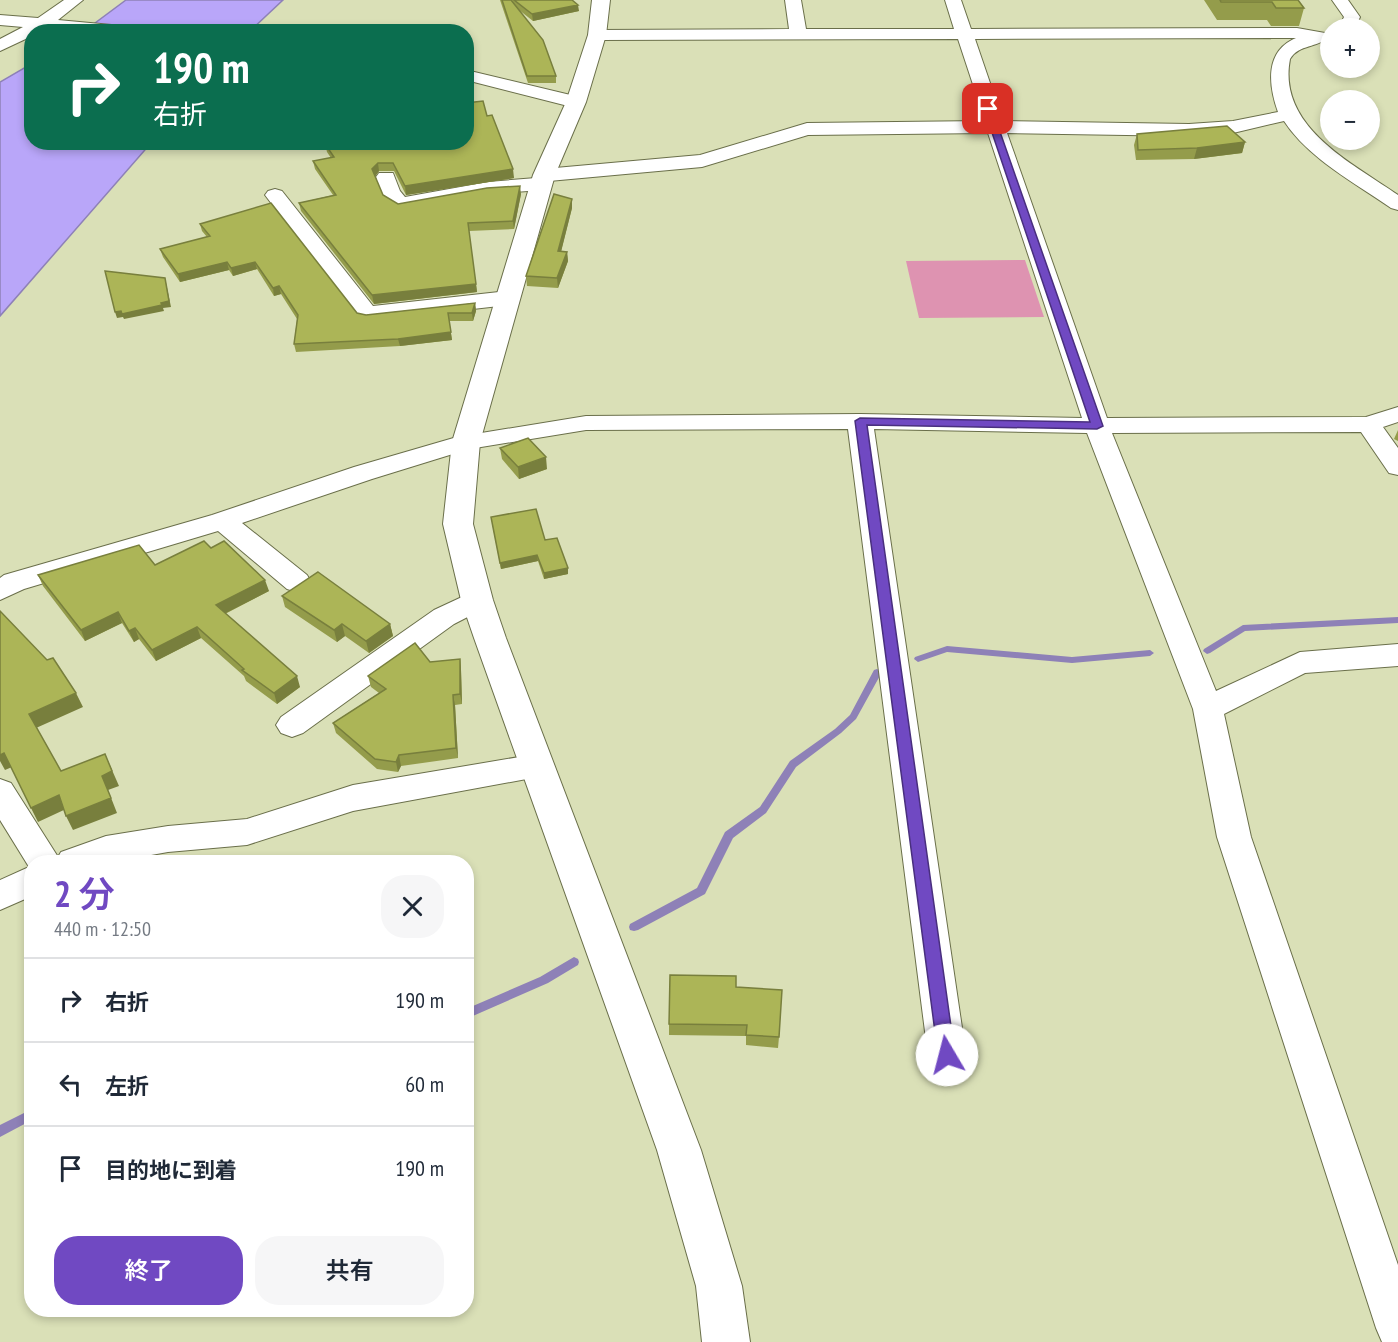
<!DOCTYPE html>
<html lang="ja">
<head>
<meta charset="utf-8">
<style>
  :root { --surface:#fff; --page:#f6f6f7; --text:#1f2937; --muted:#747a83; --line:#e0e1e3; --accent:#7049c2 }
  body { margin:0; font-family:"PT Sans Narrow","Noto Sans JP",sans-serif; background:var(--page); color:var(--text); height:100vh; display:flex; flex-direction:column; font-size:22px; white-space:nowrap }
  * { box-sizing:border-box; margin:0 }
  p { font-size:20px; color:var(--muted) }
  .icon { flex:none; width:33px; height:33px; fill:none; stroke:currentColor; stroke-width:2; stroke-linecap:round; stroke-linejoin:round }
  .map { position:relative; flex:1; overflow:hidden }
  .details { position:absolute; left:24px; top:855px; width:450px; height:462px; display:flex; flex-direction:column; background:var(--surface); border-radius:24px; box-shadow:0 3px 9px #0003 }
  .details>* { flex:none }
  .hud { position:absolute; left:24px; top:24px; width:450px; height:126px; border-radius:24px; box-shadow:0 3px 9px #0003; background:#0b6e4f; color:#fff; overflow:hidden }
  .controls { position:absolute; left:1320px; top:18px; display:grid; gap:12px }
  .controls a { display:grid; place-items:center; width:60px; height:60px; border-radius:50%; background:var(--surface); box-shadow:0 3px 9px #0003; font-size:30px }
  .pin { position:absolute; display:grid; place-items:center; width:51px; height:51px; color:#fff; margin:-26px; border-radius:12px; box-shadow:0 3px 9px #0006 }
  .me { position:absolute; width:66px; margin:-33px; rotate:352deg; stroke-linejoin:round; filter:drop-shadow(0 0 4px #0008) }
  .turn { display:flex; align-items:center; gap:21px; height:126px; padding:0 30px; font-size:27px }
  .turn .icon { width:78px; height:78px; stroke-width:2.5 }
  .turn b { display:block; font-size:42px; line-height:51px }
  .round { display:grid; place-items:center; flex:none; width:63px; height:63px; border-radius:24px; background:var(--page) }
  .overview { display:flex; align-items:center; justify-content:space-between; height:102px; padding:0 30px }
  h1 { font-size:36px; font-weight:600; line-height:45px; color:var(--accent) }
  .button { display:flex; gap:12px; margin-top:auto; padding:12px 30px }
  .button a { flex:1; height:69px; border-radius:24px; background:var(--accent); color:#fff; font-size:24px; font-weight:600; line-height:69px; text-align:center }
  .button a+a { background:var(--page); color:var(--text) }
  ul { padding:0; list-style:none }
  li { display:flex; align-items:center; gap:18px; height:84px; padding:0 30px; border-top:2px solid var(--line) }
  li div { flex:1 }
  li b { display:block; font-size:22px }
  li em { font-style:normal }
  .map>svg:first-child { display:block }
  .green { fill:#de93b1 }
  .water { fill:#b9a6f9; stroke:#8e81b7; stroke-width:1.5 }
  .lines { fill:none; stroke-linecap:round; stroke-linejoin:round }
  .stream { fill:#8e81b7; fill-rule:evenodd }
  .minor-casing { stroke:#6a6f4a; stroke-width:2 }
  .tertiary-casing { stroke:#6a6f4a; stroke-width:2 }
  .minor { fill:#fff; fill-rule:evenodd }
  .tertiary { fill:#fff; fill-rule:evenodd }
  .wall { fill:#949c4b }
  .shaded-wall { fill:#787f3d }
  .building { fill:#acb557; stroke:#787f3d; stroke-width:1.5 }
  .route { fill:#7049c2; stroke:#492f7e; stroke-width:1.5 }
</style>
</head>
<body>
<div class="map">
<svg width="1398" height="1342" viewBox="0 0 1398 1342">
  <rect width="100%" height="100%" fill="#dae0b7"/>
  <path class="green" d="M1025,260L1044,317L919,318L906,261Z"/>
  <path class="water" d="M126,0H283L250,31L83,32Z
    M31,64L32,142L151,143L0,316V82Z"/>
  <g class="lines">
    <path class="stream" d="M1398,617V623L1245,631L1210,653L1207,654L1203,651L1204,649L1243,625Z
      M947,646L1072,657L1150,650L1154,653L1150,656L1072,663L947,652L918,662L914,659L915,657Z
      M877,669L882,672L856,719L841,733L796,767L766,813L733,838L705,894L638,930L634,931L630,930L629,927L630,924L697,888L725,832L760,807L790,761L835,729L850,715L874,670Z
      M574,957L578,959L579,962L578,965L548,983L466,1019V1009L540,977Z
      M32,1109V1120L0,1137V1125Z"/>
    <defs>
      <path id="minor" d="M64,0H83L58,20L133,27L141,32L45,29L32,32V36L0,51V39L23,27L0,25V15L38,18Z
        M785,0H801L806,29H954L945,0H961L971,29L1297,28L1325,33L1328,37C1318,48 1299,44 1290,59C1277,127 1352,163 1398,195V210L1391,208C1355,183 1308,158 1284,121L1233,133L1189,136L1007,133L1107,418L1366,417L1398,407V422L1383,427L1398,448V475L1389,473L1361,432L1112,433L1216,691L1300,652L1398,644V666L1305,673L1224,714L1251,837L1398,1265V1342H1382L1376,1328L1217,837L1193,709L1087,433L874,429L966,1055L960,1067L947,1072L934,1067L928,1055L848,429L586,430L469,449L372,479L242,523L307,575L311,582L307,589L297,592L287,589L218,531L24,589L0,600V578L4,575L212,515L354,467L457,437L586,416L860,414L1082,418L988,133L808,135L702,167L549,181L551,184L548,188L541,190L488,194L400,210C384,206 379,191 376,177L379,173H393L400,191L405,197L488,182L536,178L534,175L537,171L544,169L700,155L807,123L985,121L958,39L597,40L588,35L597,30L789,29ZM1296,38C1265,51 1268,84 1278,112L1233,121L1189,124L1003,121L975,39Z
        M1332,0H1348L1360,17L1355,28H1339L1344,17Z
        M466,70L583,98L585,102L576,108L466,80Z
        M275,189L282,191L373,306L508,291L516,293L519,298L516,303L508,305L367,321L359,319L265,195L268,191Z
        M477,590L487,593L491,600L487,607L454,624L303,733L292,737L281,733L276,725L281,717L434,610Z
        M537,754L548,757L553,766L548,775L353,811L247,845L168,852L112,862H32V896L0,910V880L29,867L0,820V779L11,783L58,857L61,852L106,836L168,826L247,819L353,785Z"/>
      <path id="tertiary" d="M592,0H610L606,35L586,102L555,175L480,442L473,524L493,600L506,638L701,1150L742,1286L750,1342H702L696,1286L657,1150L474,638L461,600L443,524L452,442L533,175L566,102L588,35Z"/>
    </defs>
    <use href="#minor" class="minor-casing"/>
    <use href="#tertiary" class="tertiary-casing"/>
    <use href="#minor" class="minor"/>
    <use href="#tertiary" class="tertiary"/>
  </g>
  <path class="wall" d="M500,0H572L579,11L533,21L519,10L556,76V83H528Z
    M1204,0H1298L1304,8L1299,26H1271L1267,20H1217Z
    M487,116L514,178L406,195L394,171H379L375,176L383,195L398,204L521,194L514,229L469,231L477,292L374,304L301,211L299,203L333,195L315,169L313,161L331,158L327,152L325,144Z
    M1137,134L1245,142L1242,153L1194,159L1136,160L1134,145Z
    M572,199V208L561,251L567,252L568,261L558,288L527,286L526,276Z
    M200,224L357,313L366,315L475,303L476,311L473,321H449L452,340L400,346L296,352L294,344L297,319L281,294L274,296L257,269L233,276L229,270L180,282L163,257L160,249L207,237L202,231Z
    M1398,430V441L1394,439Z
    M500,448L547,469L519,479L502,459Z
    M492,523L545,540L568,568V574L544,579L538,561L501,569Z
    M211,548L269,591L225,614L300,687L277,704L246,681L244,676L201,638L156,661L139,639L134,642L122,623L85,641L43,586L38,575L155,565Z
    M282,596L390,624L393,636L369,653L345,636L337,642L285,607Z
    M460,659L461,670L462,704L455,705L458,758L401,766L398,772L377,769L336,733L333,723L379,693L371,687L368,676L430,662Z
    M736,987L779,1037L778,1048L746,1045V1036L669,1035V1024Z"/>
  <path class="shaded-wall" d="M578,5L579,11L533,21L532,14Z
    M1245,142L1242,153L1194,159L1197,148Z
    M378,163L379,171L374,178L372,169Z
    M513,169L514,178L406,195L405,186Z
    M520,186L521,194L514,229L513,221Z
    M572,199V208L559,260L558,251Z
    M567,252L568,261L558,288L557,278Z
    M227,262L229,270L180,282L178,274Z
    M255,262L257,269L233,276L231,268Z
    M165,278L171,307L163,308L164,311L124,319L123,317L117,318L115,312Z
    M476,284L477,292L374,304L372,295Z
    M279,286L281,294L274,296L273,288Z
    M475,303L476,311L473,321L472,313Z
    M448,313L452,340L400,346L398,339Z
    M546,457L547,469L519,479L518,467Z
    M537,555L538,561L501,569L500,563Z
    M568,568V574L544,579V573Z
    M265,580L269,591L220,616L216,605Z
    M118,612L122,623L85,641L81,630Z
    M342,624L345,636L337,642L334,630Z
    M390,624L393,636L369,653L366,641Z
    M197,627L201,638L156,661L152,650Z
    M135,628L139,639L134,642L129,631Z
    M460,659L461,670L462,704L460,694Z
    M297,676L300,687L277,704L274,693Z
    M76,693L83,707L36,728L29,714Z
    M453,695L455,705L458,758L456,748Z
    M4,753L12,767L5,770L0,761V755Z
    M105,754L119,786L108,790L117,813L73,830L66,816L102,776Z
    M399,755L401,766L398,772L396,762Z
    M59,795L66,809L38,822L31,808Z"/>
  <path class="building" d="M502,0H511L543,40L556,76H527Z
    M514,0H572L578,5L532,14Z
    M1220,0H1298L1304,8H1276L1272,2H1221Z
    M483,101L487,116L492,115L513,169L405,186L393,163H378L372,169L383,195L398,204L487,188L520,186L513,221L468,223L476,284L372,295L299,203L336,195L313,161L334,157L325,144L332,142H466V103Z
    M1227,126L1245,142L1197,148L1138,150L1137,134Z
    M554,194L572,199L558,251L567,252L557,278L526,276Z
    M271,203L357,313L366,315L475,303L472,313H448L451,332L398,339L294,344L298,315L279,286L273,288L255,262L231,268L227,262L178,274L160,249L210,236L200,224Z
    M105,271L165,278L169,301L161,303L162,305L122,314L121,311L115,312Z
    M528,438L546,457L518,467L500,448Z
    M536,509L545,540L557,538L568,568L544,573L537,555L500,563L491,517Z
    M204,541L211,548L224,541L265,580L216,605L297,676L274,693L242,670L244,669L197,627L152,650L135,628L129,631L118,612L81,630L38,575L139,545L155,565Z
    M318,572L390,624L366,641L342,624L334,630L282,596Z
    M0,611L47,660L53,658L76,693L29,714L61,771L105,754L112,771L102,776L111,798L66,816L59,795L31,808L4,753L0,755Z
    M415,643L430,662L460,659V694L453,695L456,748L399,755L396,762L375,759L333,723L386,689L368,676Z
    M670,975L736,976V987L782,990L779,1037L746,1035L747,1025L669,1024Z"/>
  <path class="route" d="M988,106L992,109L1103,426L1097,429L867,425L955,1055L953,1060L947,1062L941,1060L938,1055L855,421L860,418L1090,422L984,109Z"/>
</svg>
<div class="controls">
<a>+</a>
<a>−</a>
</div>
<div class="pin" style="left:988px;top:109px;background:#d93025"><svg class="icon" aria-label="arrive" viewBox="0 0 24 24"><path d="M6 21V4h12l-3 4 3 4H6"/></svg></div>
<svg class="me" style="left:947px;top:1055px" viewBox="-20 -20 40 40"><circle r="19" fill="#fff"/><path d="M0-13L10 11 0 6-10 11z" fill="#7049c2"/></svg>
<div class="hud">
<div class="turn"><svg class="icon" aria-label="right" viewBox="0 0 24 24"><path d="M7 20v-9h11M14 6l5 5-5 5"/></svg><div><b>190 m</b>右折</div></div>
</div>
<section class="details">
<div class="overview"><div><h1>2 分</h1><p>440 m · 12:50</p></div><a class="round"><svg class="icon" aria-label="close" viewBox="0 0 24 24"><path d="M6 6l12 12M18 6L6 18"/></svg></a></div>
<ul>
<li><svg class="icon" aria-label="right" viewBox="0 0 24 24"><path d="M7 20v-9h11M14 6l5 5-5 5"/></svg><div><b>右折</b></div><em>190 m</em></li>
<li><svg class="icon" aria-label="left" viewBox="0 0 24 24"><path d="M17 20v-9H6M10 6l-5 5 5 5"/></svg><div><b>左折</b></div><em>60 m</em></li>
<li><svg class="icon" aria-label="arrive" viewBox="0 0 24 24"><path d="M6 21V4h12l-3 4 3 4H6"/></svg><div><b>目的地に到着</b></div><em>190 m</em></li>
</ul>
<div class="button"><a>終了</a><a>共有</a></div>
</section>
</div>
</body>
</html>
